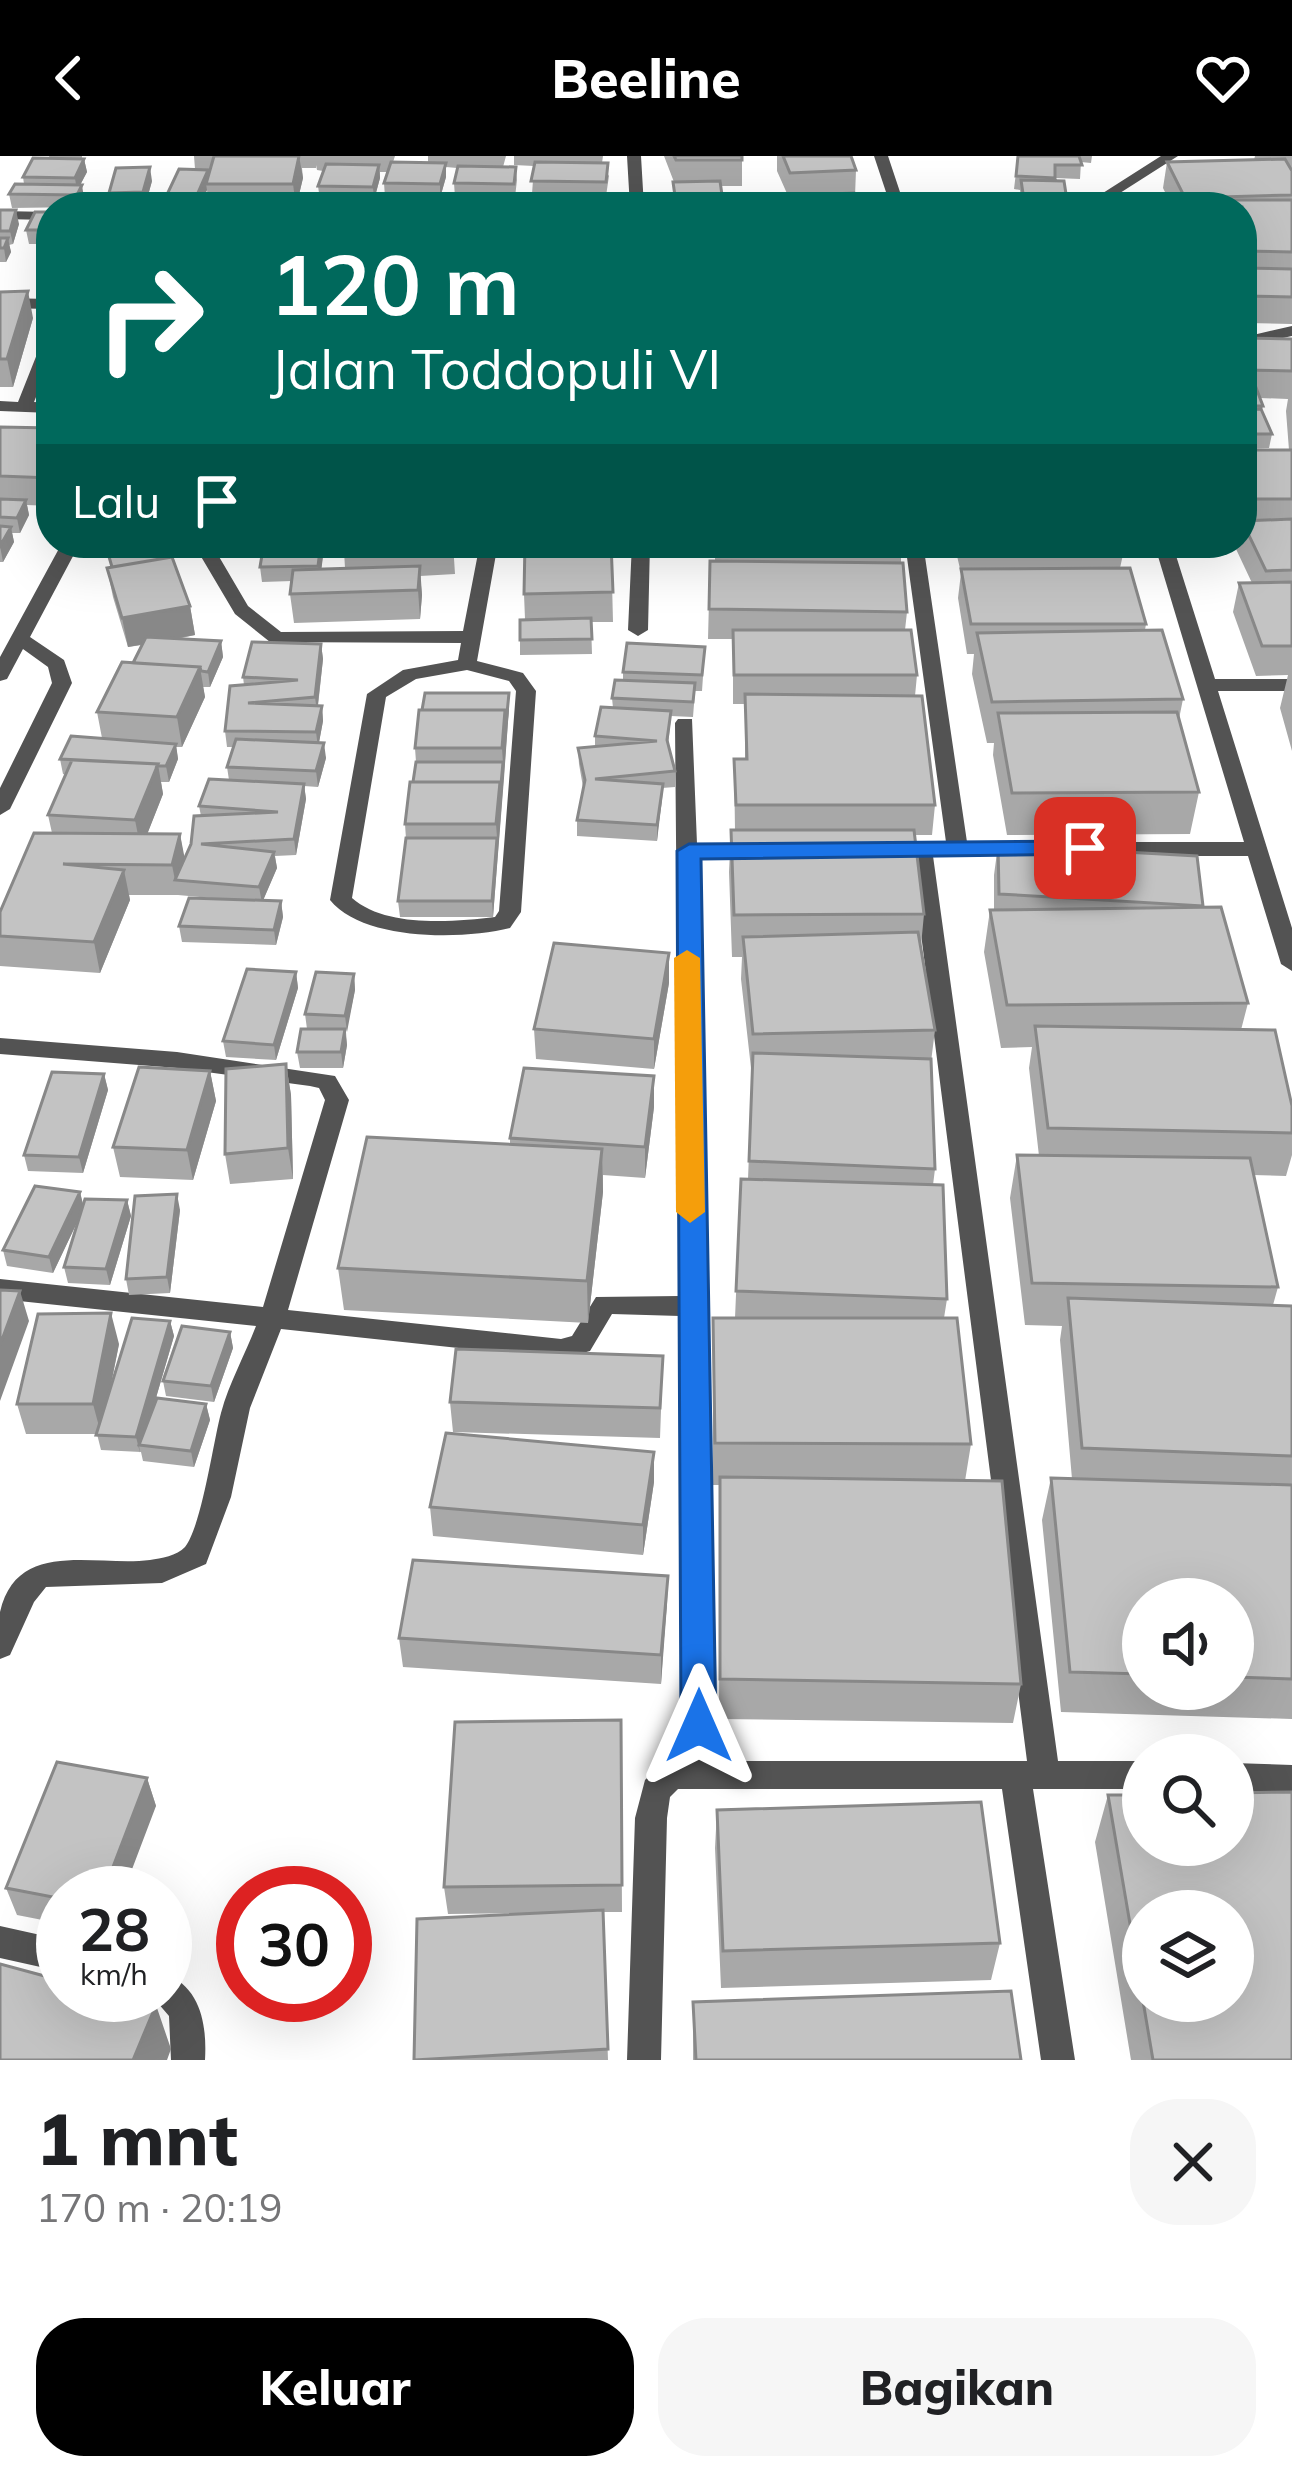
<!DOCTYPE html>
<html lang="id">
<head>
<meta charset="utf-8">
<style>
  :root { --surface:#fff; --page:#f6f6f6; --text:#202124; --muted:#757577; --accent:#000 }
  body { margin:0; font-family:Mulish,sans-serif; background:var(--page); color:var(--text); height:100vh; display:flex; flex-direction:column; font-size:45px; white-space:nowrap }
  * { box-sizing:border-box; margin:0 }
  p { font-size:39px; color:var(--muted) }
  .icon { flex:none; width:66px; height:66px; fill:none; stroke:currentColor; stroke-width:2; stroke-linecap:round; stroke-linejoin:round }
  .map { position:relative; height:1904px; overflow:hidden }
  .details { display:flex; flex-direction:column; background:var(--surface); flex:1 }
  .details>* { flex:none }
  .guide { position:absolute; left:36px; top:36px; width:1221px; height:366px; border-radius:48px; box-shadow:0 12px 48px #0002; background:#00695c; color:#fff; overflow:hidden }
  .tools { position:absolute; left:1122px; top:1422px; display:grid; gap:24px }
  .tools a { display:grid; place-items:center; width:132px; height:132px; border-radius:50%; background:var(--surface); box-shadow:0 12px 48px #0002; font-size:60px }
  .speed { position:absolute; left:36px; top:1710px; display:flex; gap:24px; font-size:60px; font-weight:700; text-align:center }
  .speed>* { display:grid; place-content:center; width:156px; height:156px; border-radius:50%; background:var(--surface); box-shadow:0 12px 48px #0002; line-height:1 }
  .speed small { font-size:30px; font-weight:400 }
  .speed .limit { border:18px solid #d22; background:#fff; color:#111 }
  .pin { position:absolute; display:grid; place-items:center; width:102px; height:102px; color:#fff; margin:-51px; border-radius:24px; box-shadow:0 6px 18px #0006 }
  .me { position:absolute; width:132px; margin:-66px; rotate:0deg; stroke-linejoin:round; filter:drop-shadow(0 0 9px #0008) }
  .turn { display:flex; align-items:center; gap:42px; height:252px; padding:0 36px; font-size:54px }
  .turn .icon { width:156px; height:156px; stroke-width:2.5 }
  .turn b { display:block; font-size:84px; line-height:102px }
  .then { display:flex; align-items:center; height:114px; padding:0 36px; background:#0003; gap:24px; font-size:45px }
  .round { display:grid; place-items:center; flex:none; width:126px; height:126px; border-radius:48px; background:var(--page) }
  .overview { display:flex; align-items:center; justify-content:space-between; height:204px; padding:0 36px }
  h1 { font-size:72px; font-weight:800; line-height:90px }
  .cta { display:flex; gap:24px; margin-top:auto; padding:24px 36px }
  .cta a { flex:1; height:138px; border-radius:48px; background:var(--accent); color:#fff; font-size:48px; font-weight:800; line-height:138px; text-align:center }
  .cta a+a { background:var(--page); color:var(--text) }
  header { display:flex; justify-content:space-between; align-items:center; height:156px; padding:0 36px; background:var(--accent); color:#fff; font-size:54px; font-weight:800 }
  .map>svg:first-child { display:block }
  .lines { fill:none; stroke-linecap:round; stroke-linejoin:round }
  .street { fill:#535353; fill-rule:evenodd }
  .wall { fill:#a8a8a8; fill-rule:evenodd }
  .shaded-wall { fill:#888 }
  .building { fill:#c3c3c3; stroke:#888; stroke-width:3 }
  .route { fill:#1a73e8; stroke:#114b97; stroke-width:3 }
  .slow { fill:#f59e0b }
</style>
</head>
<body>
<header><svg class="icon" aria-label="back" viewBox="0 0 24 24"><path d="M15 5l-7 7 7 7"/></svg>Beeline<svg class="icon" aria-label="heart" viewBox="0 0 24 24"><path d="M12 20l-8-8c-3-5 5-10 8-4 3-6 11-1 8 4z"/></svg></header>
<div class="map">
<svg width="1292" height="1904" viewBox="0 0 1292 1904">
  <rect width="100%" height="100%" fill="#fff"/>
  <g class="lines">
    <path class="street" d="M627,0H641L644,51H630Z
      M874,0H888L905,51H891Z
      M1161,0H1178L1098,51H1081Z
      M0,55L51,56V64L0,63Z
      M0,142L51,143V153L0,152Z
      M1292,170V180L1264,186L1242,207V192L1253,179Z
      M51,178V204L34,246L51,247V257L0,255V245L18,246L43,183Z
      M62,387H80L30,481L64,504L72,527L10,653L0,659V632L52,527L48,511L23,493L7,523L0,525V501Z
      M193,387H211L248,450L281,476L463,475L480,387H498L477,505L523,517L536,535L521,756L510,772C462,784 363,785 330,744L367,538L403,514L458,504L461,487L270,486L235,458ZM467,514L509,525L516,535L499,755L495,761C453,766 386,772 352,742L386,541L416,523Z
      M632,387H650L648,474L638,480L628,474Z
      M905,387H923L967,686H1244L1154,387H1172L1215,523H1292V535H1218L1292,772V815L1281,808L1248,700H933L1058,1605H1143V1633H1033L1075,1904H1041L1002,1633H678L670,1641L667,1662L661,1904H627L635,1662L645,1624L660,1609L683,1605L680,1160L612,1158L590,1195L561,1203L281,1173L250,1252L231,1341L206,1408L162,1427L46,1431L34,1446L10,1499L0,1503C0,1488 0,1470 0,1456C17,1382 95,1411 150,1404C161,1402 177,1400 185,1391C202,1369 213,1287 221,1257C229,1227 245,1199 256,1170L0,1143V1123L263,1151L325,944L319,932L310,930L177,912L0,898V882L177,896L335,920L349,944L288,1154L561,1183L572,1180L596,1141L680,1140L675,567L678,563H692L697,688H758L769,695L758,702H698L714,1605H1027L911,700L899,698L896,693L907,686H946Z
      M1233,1607L1292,1609V1637L1233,1635Z
      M0,1770L63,1784V1816L0,1802Z
      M165,1817C201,1832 207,1869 205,1904H171L169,1860L151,1839H165Z"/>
  </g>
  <path class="wall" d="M49,0H82V3H84L87,16L80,29L84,42L80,51L12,52L9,38L24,28L23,21L50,3Z
    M194,0H395L393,6L428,7V0H506L503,11H516L517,24L515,41H455L454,27L457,12L446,11V21L440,42L385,41L384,27L387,16H380V22L374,44H320L318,30L323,15L317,14L316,9V12H302L303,22L296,51H209L207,34L199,51H132H164L163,47L195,13Z
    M514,0H603L602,7L609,20L606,40L532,38L534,10L514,9Z
    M664,0H742V30H721L723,51H675L674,26Z
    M777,0H851L856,14L855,40L859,51H808V42H789L777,15Z
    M1018,0H1092L1091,7L1081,6L1080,23L1055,22L1068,51H1022L1020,34L1014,33Z
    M1255,0H1292V168L1247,167L1244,182L1292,183V595L1280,552L1288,519L1256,520L1233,456L1239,427H1252L1236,393L1237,387H1242V294H1289L1286,255L1288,243L1260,242L1263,250L1262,254L1272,278L1269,292L1242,293V51H1162L1164,44H1169L1163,32L1167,6L1254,4Z
    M152,25L145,50H111L109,37Z
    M0,54L19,68L13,88L9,89L11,96L6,106H0Z
    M51,56V88H29L26,74Z
    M0,136L33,162L13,231H0Z
    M51,161V230H47L41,203Z
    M0,271L51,272V350L27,349L29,359L20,377H12L14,386L3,406H0Z
    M105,387L190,450L195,479L177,483L221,485L223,501L210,531H203L205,541L182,591H176L178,603L169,626H161L163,638L147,678H180L184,703L201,660L199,650L229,624L227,611L233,591H227L225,575L244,529L243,521L321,488L323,503L318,550H322L323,565L319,586L326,602L318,631L304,630L306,643L296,699L275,700L277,712L263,744L281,745L283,761L276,789L182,786L179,770L211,742L178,739H129L130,744L100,817L0,810V756L52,677L48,659L66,619L63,618L60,603L102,582L97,556L133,507L142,489L128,491L113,441L107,412L111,411Z
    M453,387L455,418L420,420L422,439L420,463L294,467L290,438L292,425L262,426L260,411L324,392L321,413L345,412L344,395Z
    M611,387L613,466H591L592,498L520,499V484L525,463L524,438Z
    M715,387H901V407L907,456L905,474L917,519L915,540L935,649L932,679H914L924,758L921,790L935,874L931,906L935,1013L933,1029L947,1143L944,1162L971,1288L965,1325L1021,1528L1013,1567L719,1563L720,1329H713V1162H735L741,1023H748L752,921L741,823L742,801H732L729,716L731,674H735L734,603H745V548H733V483H708L710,405H715Z
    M954,387H1121L1124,394L1120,412L1146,468L1145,474L1183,543L1179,563L1199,636L1190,678L1007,679L993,599L994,587H987L972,518L974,498H967L958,442L961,417Z
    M705,491L702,535H695L693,561L671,560L668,590L675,615V631L662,632L657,685L577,680V664L583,631L579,608L578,592L595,591V580L613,552L612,542L623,524V516Z
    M509,552L493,761H400L398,745L406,683L405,668L413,626L416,606L415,592Z
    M998,689L1202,752L1248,847L1241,874L1292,950V999L1286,1020L1253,1019L1278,1131L1273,1149L1292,1150V1563L1061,1556L1042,1364L1051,1322L1072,1323L1060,1184L1062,1170L1025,1169L1010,1042L1017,999L1039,1000L1029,912L1032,891L1001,892L984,796L990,754H994V719ZM1143,1443H1233V1533H1143Z
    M296,816L298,832L276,904L226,901L223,885Z
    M354,818L355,834L346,876L347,889L343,912H300L297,896L307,873L305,858Z
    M669,827L654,913L536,903L534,873Z
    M286,908L291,939L293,1023L230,1028L225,998Z
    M210,915L216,945L193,1024L120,1021L113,991Z
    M104,918L108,934L83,1017L28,1015L24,999Z
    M654,920V951L645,1022L603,1019V1036L588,1167L344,1154L338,1112L510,989V982Z
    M80,1036L83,1050L127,1044L131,1060L110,1129L68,1127L64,1111L80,1060L53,1117L7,1110L3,1094Z
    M180,1054L170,1137L129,1139L126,1123Z
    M170,1165L174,1180L155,1245L206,1248L210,1264L194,1311L143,1305L141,1296L101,1294L97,1278H26L17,1248L119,1188L109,1238Z
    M230,1176L233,1192L214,1246L166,1240L163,1225Z
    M663,1200L660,1282L453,1276L450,1246Z
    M654,1296V1326L643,1399L433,1380L430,1351Z
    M668,1420L661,1528L403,1511L399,1482Z
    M621,1564L622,1756H603L608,1904H414L535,1757L448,1758L444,1731Z
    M147,1622L156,1650L63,1737V1768L17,1759L6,1732Z
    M1108,1639L1292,1904H1131L1095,1686Z
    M717,1654L1000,1787L991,1824L721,1832L715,1692Z
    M693,1846L1021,1904H693Z"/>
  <path class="shaded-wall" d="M299,0L303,22L296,51L293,28Z
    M84,3L87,16L77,35L75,22Z
    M446,7V21L440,42V28Z
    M379,9L380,22L374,44L373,31Z
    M150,11L152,25L145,50L143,36Z
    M208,14L210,27L206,28L207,34L199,51H193V48Z
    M82,29L84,42L79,51L77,39Z
    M16,54L19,68L13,88L10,75Z
    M8,82L11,96L6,106L4,92Z
    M28,135L33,162L13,231L7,203Z
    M26,344L29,359L20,377L17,362Z
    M11,371L14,386L3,406L0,390Z
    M321,387H323L324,392L320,425L318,410Z
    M420,410L422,439L420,463L418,434Z
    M190,450L195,479L128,491L122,462Z
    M221,485L223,501L210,531L208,516Z
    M321,488L323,503L317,556L315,541Z
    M200,511L205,541L182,591L177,561Z
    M509,537V552L504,622L502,592Z
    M322,550L323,565L318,592L316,576Z
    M324,587L326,602L318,631L316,615Z
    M176,588L178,603L169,626L166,610Z
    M503,606L504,622L493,761L492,745L497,682L496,668Z
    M158,608L163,638L141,694L135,664Z
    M304,628L306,643L296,699L294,683Z
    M663,628L662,644L657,685V669Z
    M180,678L186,709L175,724L178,739L172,709Z
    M274,696L277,712L262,747L259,731Z
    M124,714L130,744L100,817L94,786Z
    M281,745L283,761L276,789L274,774Z
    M669,797V827L654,913V883Z
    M296,816L298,832L276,904L274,889Z
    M354,818L355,834L347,876L345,860Z
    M345,873L347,889L343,912L341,896Z
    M286,908L291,939L293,1023L288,992Z
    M210,915L216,945L193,1024L187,994Z
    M104,918L108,934L83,1017L79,1001Z
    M654,920V951L645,1022V991Z
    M602,993L603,1036L588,1167L587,1125Z
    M80,1036L84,1052L53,1117L49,1101Z
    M177,1038L180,1054L170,1137L167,1121Z
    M127,1044L131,1060L110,1129L106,1113Z
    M20,1135L29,1165L0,1245V1189Z
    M111,1157L119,1188L101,1278L93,1248Z
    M170,1165L174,1180L142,1290L139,1289L140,1297L136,1281Z
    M230,1176L233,1192L214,1246L211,1230Z
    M206,1248L210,1264L194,1311L191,1295Z
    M654,1296V1326L643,1399V1369Z
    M668,1420L667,1449L661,1528V1499Z
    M147,1622L156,1650L123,1737H103Z
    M156,1849L171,1893L167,1904H133Z"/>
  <path class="building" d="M214,0H299L293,28H206Z
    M674,0H742V4H676Z
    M783,0H851L856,14L790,17Z
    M1018,0H1079L1082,9H1055V22L1016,20Z
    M33,2L84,3L75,22L23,21Z
    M1285,3L1292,15V39L1185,42L1167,6Z
    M391,6L446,7L440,28L384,27Z
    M535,6L608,7L606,26L531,25Z
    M326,8L379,9L373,31L318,30Z
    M458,10L516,11L514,28L454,27Z
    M150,11L143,36L109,37L116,12Z
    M179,13L208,14L193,48L163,47Z
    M1021,24L1064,25L1068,51H1025Z
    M720,25L723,46L676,47L673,26Z
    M15,28L82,29L77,39L9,38Z
    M854,37L859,51H812L808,39Z
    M1164,44H1292V96L1242,95V51H1166Z
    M0,54H16L10,75H0Z
    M35,56H51V74H26Z
    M0,82H8L4,92H0Z
    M1242,112L1292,113V141L1242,140Z
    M28,135L7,203H0V136Z
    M51,161V202L41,203Z
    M1242,182L1292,183V215L1242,214Z
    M1242,229H1255L1263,250H1242Z
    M1261,253L1272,278H1242V254Z
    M0,271L51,272V322L0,320Z
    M1242,294H1292V343H1242Z
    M0,343L26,344L17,362L0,361Z
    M1292,363V414L1266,415L1242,365Z
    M0,370L11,371L0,390Z
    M105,387H168L172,401L112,411Z
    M264,387H321L318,410L260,411Z
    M344,387H453V390L344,395Z
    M525,387H611L613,436L524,438Z
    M716,387H901L902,394L716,393Z
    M964,387H1121L1124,394L966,396Z
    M172,401L190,450L122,462L107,412Z
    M710,405L903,407L907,456L709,453Z
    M420,410L418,434L290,438L293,414Z
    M1130,412L1146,468H971L961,413Z
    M1292,426V490H1262L1239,427Z
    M591,462L592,483L520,484V464Z
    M733,474H911L917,519H734Z
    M1162,474L1183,543L992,546L977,477Z
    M146,481L221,485L208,516L201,515L200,511L133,507Z
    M252,486L321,488L315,541L248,547L322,550L316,576L225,575L230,530L298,524L243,521Z
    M627,487L705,491L702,519L623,516Z
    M122,506L200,511L177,561L97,556Z
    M615,524L695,527L693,546L612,542Z
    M425,537H509L506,568L505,554H422Z
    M745,538L922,540L935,649H736L734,603H747Z
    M601,551L671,555L667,584L675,615L595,623L663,628L657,669L577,664L585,624L578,592L657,585L595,580Z
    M419,554H505L502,592H415Z
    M1177,556L1199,636L1012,637L998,557Z
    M71,580L176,588L166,610H157L158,608L60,603Z
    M236,583L324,587L316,615L227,611Z
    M72,604L158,608L135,664L48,659Z
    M416,606H503L500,640V626H413Z
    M209,623L304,628L294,683L201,688L274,696L259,731L175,724L191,688L194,660L278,656L199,650Z
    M410,626H500L496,668H405Z
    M731,674H914L924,758L734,759Z
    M34,677L180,678L172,709L63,708L124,714L94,786L0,780V756Z
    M406,682H497L492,745H398Z
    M998,689L1197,700L1203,750L999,738Z
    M189,742L281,745L274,774L179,770Z
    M1221,751L1248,847L1007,849L990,754Z
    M918,776L935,874L753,878L743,781Z
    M554,787L669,797L654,883L534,873Z
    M247,813L296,816L274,889L223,885Z
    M316,816L354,818L345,860L305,858Z
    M1035,870L1275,874L1292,950V977L1048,972Z
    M301,873H345L341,896H297Z
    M753,897L931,903L935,1013L749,1005Z
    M286,908L288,992L225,998L226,913Z
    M139,911L210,915L187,994L113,991Z
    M524,912L654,920L645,991L510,982Z
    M52,916L104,918L79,1001L24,999Z
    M367,981L602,993L587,1125L338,1112Z
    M1017,999L1250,1002L1278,1131L1032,1127Z
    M741,1023L943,1029L947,1143L736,1135Z
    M35,1030L80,1036L49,1101L3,1094Z
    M177,1038L167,1121L126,1123L135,1040Z
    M85,1043L127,1044L106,1113L64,1111Z
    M0,1134L20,1135L0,1189Z
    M1068,1142L1292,1150V1300L1082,1292Z
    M111,1157L93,1248H17L38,1158Z
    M132,1162L170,1165L136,1281L96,1279Z
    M713,1162H957L971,1288L715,1287Z
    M182,1170L230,1176L211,1230L163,1225Z
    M456,1193L663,1200L660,1252L450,1246Z
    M157,1242L206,1248L191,1295L139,1289Z
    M446,1277L654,1296L643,1369L430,1351Z
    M720,1321L1002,1325L1021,1528L720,1523Z
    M1051,1322L1292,1329V1523L1233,1521V1443H1143V1518L1070,1516Z
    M413,1404L668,1420L661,1499L399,1482Z
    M621,1564L622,1729L444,1731L455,1566Z
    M57,1606L147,1622L103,1737H63V1743L6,1732Z
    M1292,1636V1904H1153L1143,1845H1233V1755H1143V1844L1108,1639H1143V1689H1233V1637Z
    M981,1646L1000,1787L723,1795L717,1654Z
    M603,1754L608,1893L414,1904L417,1763Z
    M0,1808L63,1825V1839H118L156,1849L133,1904H0Z
    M1011,1835L1021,1904H696L693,1846Z"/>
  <path class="route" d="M1085,685L1094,687V698L701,703L716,1570L711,1581L699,1586L687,1581L681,1570L677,695L689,688Z"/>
  <path class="slow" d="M687,794L700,802L705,1056L690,1067L676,1056L674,802Z"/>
</svg>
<div class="tools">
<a><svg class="icon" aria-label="sound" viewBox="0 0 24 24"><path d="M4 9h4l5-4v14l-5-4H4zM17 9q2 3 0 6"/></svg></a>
<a><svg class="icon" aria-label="search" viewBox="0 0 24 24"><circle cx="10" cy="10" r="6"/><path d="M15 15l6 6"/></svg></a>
<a><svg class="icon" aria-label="layers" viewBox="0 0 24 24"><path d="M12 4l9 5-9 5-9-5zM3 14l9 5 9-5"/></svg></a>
</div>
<div class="speed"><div>28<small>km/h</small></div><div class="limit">30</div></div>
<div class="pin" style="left:1085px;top:692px;background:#d93025"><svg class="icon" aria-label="arrive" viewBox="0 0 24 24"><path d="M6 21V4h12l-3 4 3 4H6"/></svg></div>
<svg class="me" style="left:699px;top:1570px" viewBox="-20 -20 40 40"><path d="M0-17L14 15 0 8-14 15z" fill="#1a73e8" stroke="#fff" stroke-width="4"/></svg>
<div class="guide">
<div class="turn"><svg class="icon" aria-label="right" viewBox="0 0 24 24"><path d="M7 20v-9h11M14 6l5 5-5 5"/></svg><div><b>120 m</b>Jalan Toddopuli VI</div></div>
<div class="then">Lalu<svg class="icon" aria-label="arrive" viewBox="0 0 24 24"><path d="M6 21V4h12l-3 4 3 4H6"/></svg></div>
</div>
</div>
<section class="details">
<div class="overview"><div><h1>1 mnt</h1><p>170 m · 20:19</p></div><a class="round"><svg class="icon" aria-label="close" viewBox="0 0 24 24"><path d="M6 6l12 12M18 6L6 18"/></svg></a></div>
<div class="cta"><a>Keluar</a><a>Bagikan</a></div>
</section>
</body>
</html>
